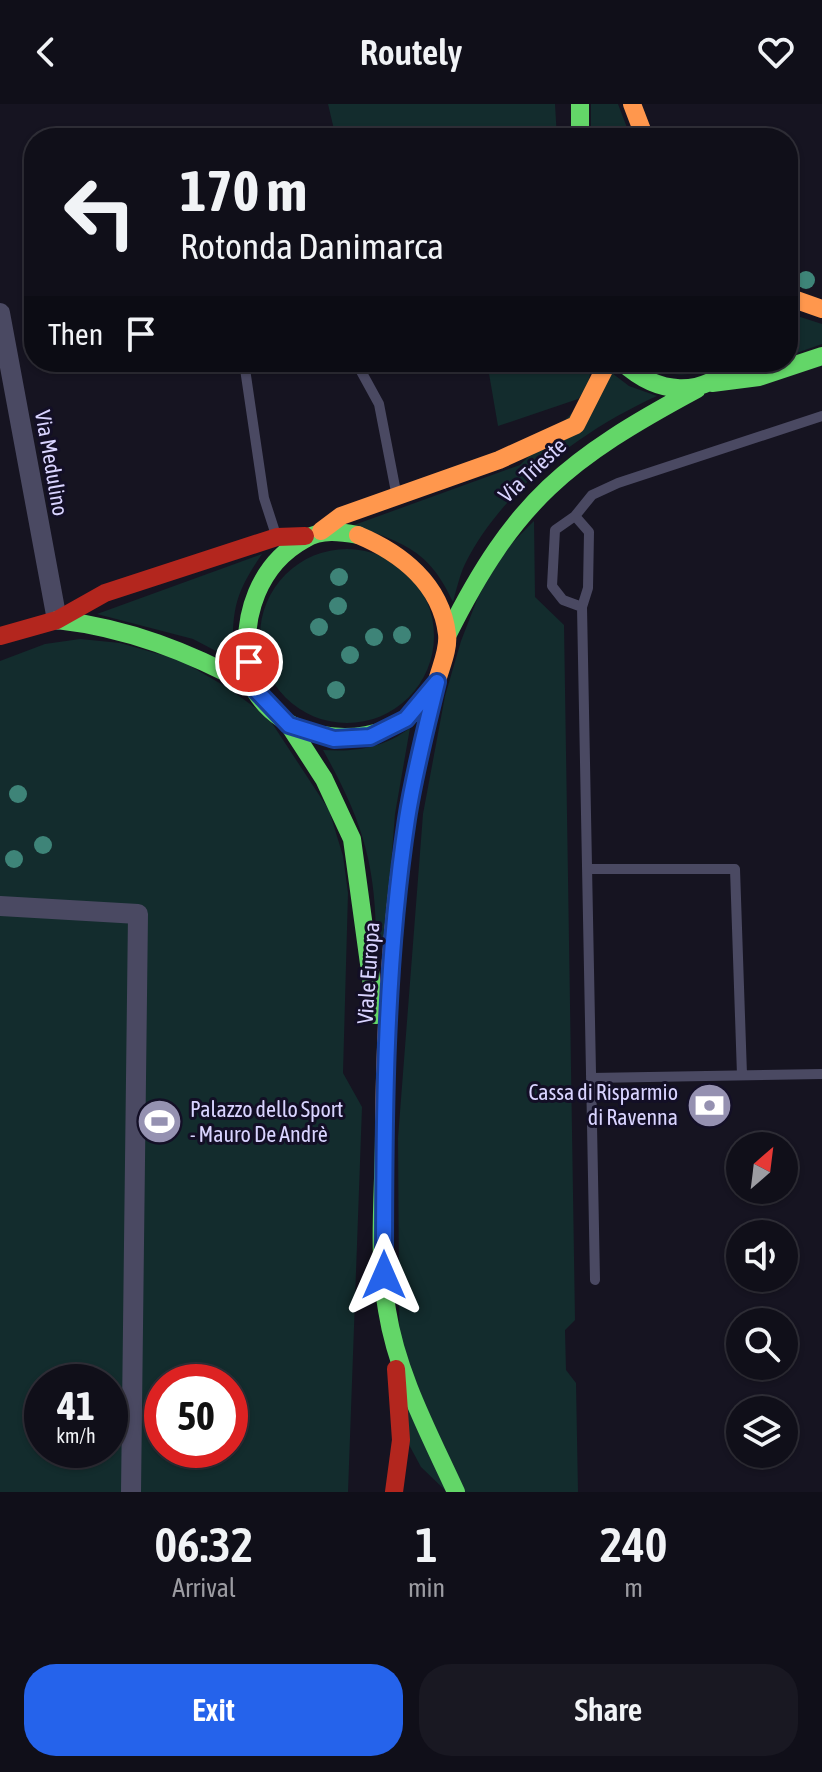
<!DOCTYPE html>
<html lang="en">
<head>
<meta charset="utf-8">
<style>
  :root { --surface:#100f19; --page:#191822; --text:#f1f3f6; --muted:#9c9ca2; --line:#302f38; --accent:#2563eb }
  body { margin:0; font-family:"Asap Condensed",sans-serif; background:var(--page); color:var(--text); height:100vh; display:flex; flex-direction:column; font-size:30px; white-space:nowrap }
  * { box-sizing:border-box; margin:0 }
  p { font-size:26px; color:var(--muted) }
  .icon { flex:none; width:44px; height:44px; fill:none; stroke:currentColor; stroke-width:2; stroke-linecap:round; stroke-linejoin:round }
  .map { position:relative; height:1388px; overflow:hidden }
  .panel { display:flex; flex-direction:column; background:var(--surface); flex:1 }
  .panel>* { flex:none }
  .top-card { position:absolute; left:24px; top:24px; width:774px; height:244px; border-radius:32px; box-shadow:0 2px 6px #0004,0 0 0 2px var(--line); background:#100f19; color:var(--text); overflow:hidden }
  .needle { width:52px; rotate:28deg }
  .buttons { position:absolute; left:726px; top:1028px; display:grid; gap:16px }
  .buttons a { display:grid; place-items:center; width:72px; height:72px; border-radius:50%; background:var(--surface); box-shadow:0 2px 6px #0004,0 0 0 2px var(--line); font-size:40px }
  .speed { position:absolute; left:24px; top:1260px; display:flex; gap:16px; font-size:40px; font-weight:700; text-align:center }
  .speed>* { display:grid; place-content:center; width:104px; height:104px; border-radius:50%; background:var(--surface); box-shadow:0 2px 6px #0004,0 0 0 2px var(--line); line-height:1 }
  .speed small { font-size:20px; font-weight:400 }
  .speed .limit { border:12px solid #d22; background:#fff; color:#111 }
  .pin { position:absolute; display:grid; place-items:center; width:68px; height:68px; color:#fff; margin:-34px; border:4px solid #fff; border-radius:50%; box-shadow:0 2px 8px #0007 }
  .me { position:absolute; width:88px; margin:-44px; rotate:0deg; stroke-linejoin:round; filter:drop-shadow(0 0 6px #0008) }
  .turn { display:flex; align-items:center; gap:28px; height:168px; padding:0 24px; font-size:36px }
  .turn .icon { width:104px; height:104px; stroke-width:2.5 }
  .turn b { display:block; font-size:56px; line-height:68px }
  .then { display:flex; align-items:center; height:76px; padding:0 24px; background:#0003; gap:16px; font-size:30px }
  .eta { display:flex; justify-content:space-evenly; align-items:center; height:136px; text-align:center }
  .eta b { font-size:48px; font-weight:600; line-height:56px }
  .primary-button { display:flex; gap:16px; margin-top:auto; padding:16px 24px }
  .primary-button a { flex:1; height:92px; border-radius:32px; background:var(--accent); color:#fff; font-size:32px; font-weight:600; line-height:92px; text-align:center }
  .primary-button a+a { background:var(--page); color:var(--text) }
  header { display:flex; justify-content:space-between; align-items:center; height:104px; padding:0 24px; background:var(--surface); font-size:36px; font-weight:600 }
  .map>svg:first-child { display:block }
  .grass { fill:#132c2d; fill-rule:evenodd }
  .lines { fill:none; stroke-linecap:round; stroke-linejoin:round }
  .lane { stroke:#4a4962; stroke-width:10 }
  .street { stroke:#4a4962; stroke-width:20 }
  .fast { stroke:#63d668; stroke-width:18 }
  .slow { stroke:#ff974d; stroke-width:18 }
  .jam { stroke:#b3261e; stroke-width:18 }
  .tree { fill:#3e8478 }
  .route-casing { stroke:#184099; stroke-width:20 }
  .route { stroke:#2563eb; stroke-width:14 }
  .labels { text-anchor:middle; dominant-baseline:central; stroke-width:6; stroke-linejoin:round; paint-order:stroke }
  .street-label { font-size:22px; fill:#d9d4ff; stroke:#130f26 }
  .poi-label { font-size:22px; fill:#d9d4ff; stroke:#130f26; text-anchor:end }
</style>
</head>
<body>
<header><svg class="icon" aria-label="back" viewBox="0 0 24 24"><path d="M15 5l-7 7 7 7"/></svg>Routely<svg class="icon" aria-label="heart" viewBox="0 0 24 24"><path d="M12 20l-8-8c-3-5 5-10 8-4 3-6 11-1 8 4z"/></svg></header>
<div class="map">
<svg width="822" height="1388" viewBox="0 0 822 1388">
  <rect width="100%" height="100%" fill="#161421"/>
  <path class="grass" d="M328,0H555L557,34H336Z
    M591,0H618L631,34H591Z
    M788,209L822,220V240L788,252Z
    M487,258H592L588,282L578,295L498,322Z
    M644,258H715C692,276 667,273 644,258Z
    M612,269L629,282L657,292C584,325 505,383 467,456C460,469 457,484 453,498C429,446 405,440 354,421L520,361Z
    M534,417L535,493L564,521L575,1216L565,1226L566,1266L576,1279L578,1388H447L421,1363L400,1324L398,1034L423,710L445,592L461,537L478,493L505,446Z
    M260 532a87 87 0 1 1 174 0a87 87 0 1 1-174 0Z
    M262,450C234,491 232,506 233,556L193,535L97,510Z
    M80,535L120,539L180,556L228,584L268,613L329,706L343,752L348,789L343,969L362,1003L348,1388H0V557L45,540ZM42,1278H110V1346H42ZM162,1278H230V1346H162Z
    M410,624L395,710L385,840L376,839C376,759 362,716 323,646C357,648 383,644 410,624Z"/>
  <g class="lines">
    <path class="lane" d="M244,258L264,394L276,431
      M356,258L379,300L396,388
      M575,412L592,391L618,379L822,312
      M582,503L563,496L552,482L555,426L575,412L589,428L588,484L582,503L595,1176
      M587,765H735L742,971
      M591,974L822,970"/>
    <path class="street" d="M0,209L57,516
      M0,802L138,810L131,1388"/>
    <path class="fast" d="M580,0V34
      M622,258C658,291 702,295 736,258
      M712,279L759,273L822,252
      M358,431C341,428 321,425 305,435C259,460 241,512 249,561C250,568 250,578 254,585C282,636 360,647 405,615C419,606 427,591 437,578
      M57,516C128,524 189,548 252,582
      M448,530C515,396 567,355 697,285
      M289,621L324,675L352,735L376,911
      M384,1029C384,1087 377,1148 387,1206C397,1270 429,1329 456,1388"/>
    <path class="slow" d="M632,0L645,34
      M788,193L822,205
      M321,427L341,412L499,356L576,321L608,258
      M358,431C401,449 441,480 447,530C449,545 441,562 437,577C427,618 417,660 409,702C391,809 385,919 384,1029"/>
    <path class="jam" d="M0,532L57,516L105,489L277,433L305,432
      M394,1388L401,1336L396,1265"/>
  </g>
  <g class="tree">
    <circle cx="806" cy="176" r="9"/>
    <circle cx="339" cy="473" r="9"/>
    <circle cx="338" cy="502" r="9"/>
    <circle cx="319" cy="523" r="9"/>
    <circle cx="402" cy="531" r="9"/>
    <circle cx="374" cy="533" r="9"/>
    <circle cx="350" cy="551" r="9"/>
    <circle cx="336" cy="586" r="9"/>
    <circle cx="18" cy="690" r="9"/>
    <circle cx="43" cy="741" r="9"/>
    <circle cx="14" cy="755" r="9"/>
  </g>
  <g class="lines">
    <defs>
      <path id="route" d="M249,558L252,582L289,621L334,635L370,633L406,615L437,578C426,624 414,669 407,715C384,866 384,1019 384,1171"/>
    </defs>
    <use href="#route" class="route-casing"/>
    <use href="#route" class="route"/>
  </g>
  <defs>
    <symbol id="bank-disc" viewBox="-11 -11 22 22"><circle r="9.5" fill="#9591b1" stroke="#130f26"/><path d="M-6-4H6V4H-6ZM0-2.3a2.3 2.3 0 1 0 0 4.6a2.3 2.3 0 1 0 0-4.6Z" fill="#fff"/></symbol>
    <symbol id="stadium-disc" viewBox="-11 -11 22 22"><circle r="9.5" fill="#9591b1" stroke="#130f26"/><path d="M0-5a6.5 5 0 1 0 0 10a6.5 5 0 1 0 0-10ZM-3.5-1.8h7v3.6h-7Z" fill="#fff"/></symbol>
  </defs>
  <g fill-rule="evenodd">
    <use href="#bank-disc" x="684" y="976" width="51" height="51"/>
    <use href="#stadium-disc" x="134" y="992" width="51" height="51"/>
  </g>
  <g class="labels">
    <g class="street-label">
      <text transform="translate(52 359) rotate(80)">Via Medulino</text>
      <text transform="translate(532 366) rotate(-43)">Via Trieste</text>
      <text transform="translate(368 869) rotate(-86)">Viale Europa</text>
    </g>
    <g class="poi-label">
      <text x="678" y="988">Cassa di Risparmio<tspan x="678" dy="25">di Ravenna</tspan></text>
      <text x="190" y="1005" text-anchor="start">Palazzo dello Sport<tspan x="190" dy="25">- Mauro De Andrè</tspan></text>
    </g>
  </g>
</svg>
<div class="buttons">
<a><svg class="needle" viewBox="-14 -14 28 28"><path d="M0-13l5 13h-10z" fill="#e53935"/><path d="M0 13l5-13h-10z" fill="#9c9ca2"/></svg></a>
<a><svg class="icon" aria-label="sound" viewBox="0 0 24 24"><path d="M4 9h4l5-4v14l-5-4H4zM17 9q2 3 0 6"/></svg></a>
<a><svg class="icon" aria-label="search" viewBox="0 0 24 24"><circle cx="10" cy="10" r="6"/><path d="M15 15l6 6"/></svg></a>
<a><svg class="icon" aria-label="layers" viewBox="0 0 24 24"><path d="M12 4l9 5-9 5-9-5zM3 14l9 5 9-5"/></svg></a>
</div>
<div class="speed"><div>41<small>km/h</small></div><div class="limit">50</div></div>
<div class="pin" style="left:249px;top:558px;background:#d93025"><svg class="icon" aria-label="arrive" viewBox="0 0 24 24"><path d="M6 21V4h12l-3 4 3 4H6"/></svg></div>
<svg class="me" style="left:384px;top:1171px" viewBox="-20 -20 40 40"><path d="M0-17L14 15 0 8-14 15z" fill="#2563eb" stroke="#fff" stroke-width="4"/></svg>
<div class="top-card">
<div class="turn"><svg class="icon" aria-label="left" viewBox="0 0 24 24"><path d="M17 20v-9H6M10 6l-5 5 5 5"/></svg><div><b>170 m</b>Rotonda Danimarca</div></div>
<div class="then">Then<svg class="icon" aria-label="arrive" viewBox="0 0 24 24"><path d="M6 21V4h12l-3 4 3 4H6"/></svg></div>
</div>
</div>
<section class="panel">
<div class="eta">
<div><b>06:32</b><p>Arrival</p></div>
<div><b>1</b><p>min</p></div>
<div><b>240</b><p>m</p></div>
</div>
<div class="primary-button"><a>Exit</a><a>Share</a></div>
</section>
</body>
</html>
